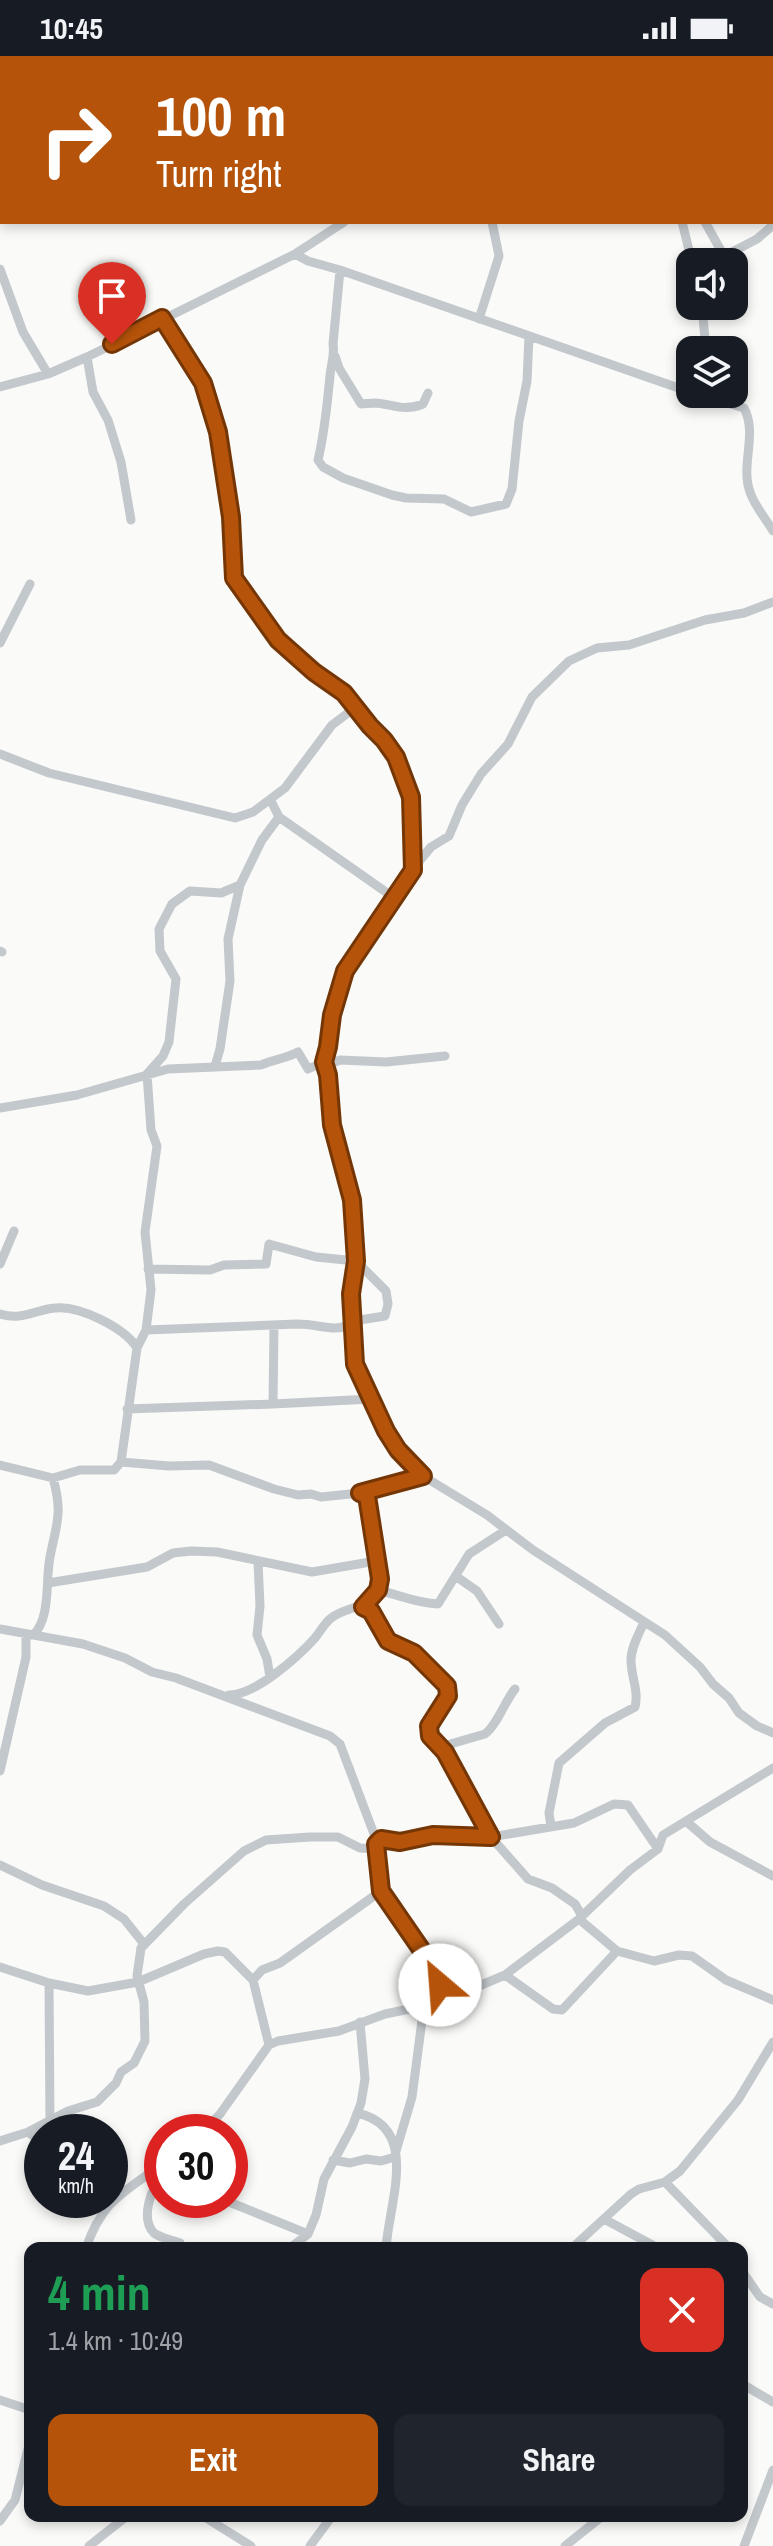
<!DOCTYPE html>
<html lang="en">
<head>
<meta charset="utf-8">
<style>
  :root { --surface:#171b24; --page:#20242c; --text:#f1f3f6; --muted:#9ea1a6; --accent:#b45309 }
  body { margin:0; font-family:"Archivo Narrow",sans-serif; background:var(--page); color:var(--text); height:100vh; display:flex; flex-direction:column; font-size:30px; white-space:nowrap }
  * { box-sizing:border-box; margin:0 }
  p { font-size:26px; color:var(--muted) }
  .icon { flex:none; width:44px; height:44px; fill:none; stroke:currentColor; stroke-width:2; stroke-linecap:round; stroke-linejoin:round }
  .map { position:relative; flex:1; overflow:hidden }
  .drawer { position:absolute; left:24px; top:2186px; width:724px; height:280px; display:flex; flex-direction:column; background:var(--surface); border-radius:16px; box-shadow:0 4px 12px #0003 }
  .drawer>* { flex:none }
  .banner { position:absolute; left:0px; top:0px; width:774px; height:168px; box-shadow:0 4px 12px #0003; background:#b45309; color:#fff; overflow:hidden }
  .tools { position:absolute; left:676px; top:192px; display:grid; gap:16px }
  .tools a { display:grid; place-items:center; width:72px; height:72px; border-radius:16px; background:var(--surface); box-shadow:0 4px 12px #0003; font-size:40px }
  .speed { position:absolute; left:24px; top:2058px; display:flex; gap:16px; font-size:40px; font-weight:700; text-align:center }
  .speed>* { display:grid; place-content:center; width:104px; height:104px; border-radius:50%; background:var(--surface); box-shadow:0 4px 12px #0003; line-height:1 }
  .speed small { font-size:20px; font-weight:400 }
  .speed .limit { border:12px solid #d22; background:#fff; color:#111 }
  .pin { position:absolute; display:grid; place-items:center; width:68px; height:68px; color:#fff; margin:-82px -34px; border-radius:50% 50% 50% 0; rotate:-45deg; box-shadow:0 0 8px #0007 }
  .pin .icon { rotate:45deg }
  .me { position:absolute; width:88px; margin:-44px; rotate:333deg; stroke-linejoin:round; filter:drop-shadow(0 0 6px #0008) }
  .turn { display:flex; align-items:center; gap:28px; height:168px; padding:0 24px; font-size:36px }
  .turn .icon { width:104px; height:104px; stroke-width:2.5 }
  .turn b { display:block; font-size:56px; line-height:68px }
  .round { display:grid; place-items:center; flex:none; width:84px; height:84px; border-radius:16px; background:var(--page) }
  .overview { display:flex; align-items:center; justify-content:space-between; height:136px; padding:0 24px }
  h1 { font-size:48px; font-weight:700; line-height:60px; color:#1e9e55 }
  .button { display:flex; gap:16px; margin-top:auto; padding:16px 24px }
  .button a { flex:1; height:92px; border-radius:16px; background:var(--accent); color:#fff; font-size:32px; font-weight:700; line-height:92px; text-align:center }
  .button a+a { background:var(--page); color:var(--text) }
  .status { display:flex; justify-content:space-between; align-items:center; height:56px; padding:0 40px; background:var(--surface); direction:ltr }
  .status svg { height:22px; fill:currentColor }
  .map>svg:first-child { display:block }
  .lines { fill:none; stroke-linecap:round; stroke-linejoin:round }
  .minor { stroke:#c3c8cc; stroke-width:9 }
  .route-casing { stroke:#753606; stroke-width:20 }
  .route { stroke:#b45309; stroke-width:14 }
</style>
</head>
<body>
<div class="status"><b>10:45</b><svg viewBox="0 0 49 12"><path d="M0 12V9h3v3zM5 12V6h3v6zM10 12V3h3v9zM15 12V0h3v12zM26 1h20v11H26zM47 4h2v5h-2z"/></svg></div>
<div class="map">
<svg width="773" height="2490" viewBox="0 0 773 2490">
  <rect width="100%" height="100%" fill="#fafaf8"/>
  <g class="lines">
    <path class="minor" d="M389,0V2
      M635,0L636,2
      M584,2L585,0
      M682,166L692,206
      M705,166L724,200
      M295,198L308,205L340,214L690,336
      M713,206L757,183L773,169
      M0,213L23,276L48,318
      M340,214L333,288C335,301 331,307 330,320C327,349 325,375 318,404L323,411L343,422L392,439L406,442L444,443L471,456L506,448L512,433L519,365L527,325L529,280
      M702,250L706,294
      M162,262L203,327L218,376L231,461L234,522L278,584L314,616L344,637L396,701L413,754V811
      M479,263L499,200L492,166
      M335,300L339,312L361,348C365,348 370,347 375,347C393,348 403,356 423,348L428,337
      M87,301L93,336L108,364L121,406L131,464
      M0,331L48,318L87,301L295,198L344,166
      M697,338L744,352C758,378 740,409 750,436C754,449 766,463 773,475
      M0,587L30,528
      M0,698L49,717L235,762L253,756L285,732L332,669L356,651
      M271,745L279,761L393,841
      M0,895L2,896
      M324,1006L328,1019L329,1054L352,1144L356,1205L351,1238L355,1308L398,1394L423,1420L487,1459L533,1494L665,1579L700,1611L713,1628L729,1642L739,1657L757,1670L773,1677
      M215,1010L220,993L230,925L228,883L240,829
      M325,1010L340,1004L386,1006L445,1000
      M0,1052L77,1039L168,1013L261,1009C274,1003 285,1003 298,996L308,1013L324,1006L332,959L345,915L421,803L431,791L449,780L462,749L481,718L508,688L532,641L569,605L597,592L629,589L705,564L744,557L773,546
      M0,1208L14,1175
      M148,1213L210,1214L224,1209L266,1208L269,1188L316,1201L356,1205L386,1235L388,1248L385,1260L353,1265
      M0,1258C23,1265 33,1254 55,1252C79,1249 125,1272 137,1292
      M146,1274L297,1268C321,1268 332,1277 354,1268
      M273,1348L371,1343
      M127,1353L273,1348L274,1270
      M121,1406L137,1292L146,1274L151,1234L145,1176L157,1090L151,1074L147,1018L163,1000L169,986L176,923L160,895L159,873L172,848L190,835L221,837L240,829L262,784L279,761
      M0,1409L53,1422L80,1414H114L121,1406L169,1410L209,1409L274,1433L298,1439L311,1438L321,1441L360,1437L366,1439C369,1452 382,1521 379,1530C373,1554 345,1549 330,1563C324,1568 320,1576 315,1582C297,1602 255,1639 229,1639
      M361,1436L423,1420
      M258,1506L260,1550L257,1579L267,1603L270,1621
      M457,1521L477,1535L499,1568
      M48,1527L147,1511L173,1497L191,1495L217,1496L312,1516L376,1505
      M378,1534C399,1539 417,1547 438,1548L469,1498L506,1474
      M363,1551L371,1555L388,1585L414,1597L447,1630L448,1640L429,1670L430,1680L445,1696L449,1708L491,1781L528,1823L552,1832L575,1848L582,1860
      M0,1573L83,1588L125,1602L152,1616L176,1622L330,1680L340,1688L374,1778L381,1783L376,1788L381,1835L280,1907L262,1914L253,1924
      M33,1579C50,1564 46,1528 49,1508C51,1491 57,1475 58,1458C59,1447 56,1433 53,1422
      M440,1691L485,1678C497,1669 505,1645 515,1633
      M0,1715L26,1601V1578
      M687,1766L710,1786L773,1820
      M551,1771L549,1757L559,1707L605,1667L635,1651C639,1634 631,1621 631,1604C631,1591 639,1578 644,1566
      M381,1783L400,1786L433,1779L491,1781L574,1767L614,1748L628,1749L658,1793
      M0,1809L42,1829L104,1850L124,1863L144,1888
      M381,1835L434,1912L440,1929L439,1947
      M579,1863L617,1895L654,1905L679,1899L692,1900L726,1924L773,1944
      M0,1911L49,1927L88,1935L138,1926L204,1898L218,1895L225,1896L253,1924L269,1989
      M505,1919L553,1953L562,1954L617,1895
      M49,1927L50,2065
      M357,2057C421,2071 389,2146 386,2192
      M28,2076L42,2087
      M203,2076L220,2058L269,1989L278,1985L339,1975L385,1958L439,1947L505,1919L579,1863L630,1814L658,1793L663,1779L773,1712
      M0,2085L28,2076L68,2055L97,2046L116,2027L121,2016L134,2007L145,1985L144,1946L137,1920L141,1892L184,1848L244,1795L266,1784L310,1781H338L360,1792L378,1793
      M396,2095L412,2041L424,1949
      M333,2104L350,2107L366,2103L381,2105L395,2101
      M162,2120C151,2132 140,2163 154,2177C160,2182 173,2184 180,2187V2192
      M665,2126L729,2192
      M224,2144L308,2178
      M604,2163L658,2192
      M86,2192C103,2143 124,2137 162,2108
      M290,2192L308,2178L316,2159L324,2123L352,2071L361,2047L365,2023L360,1966
      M572,2192L631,2138L639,2133L665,2126L680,2115L738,2044L773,1986
      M742,2215L760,2241L773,2248
      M742,2328L773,2346
      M0,2344L30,2354
      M203,2460L251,2490
      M0,2465L15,2444L30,2385
      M89,2490L127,2460
      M310,2490L332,2460
      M565,2490L600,2462
      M744,2490L773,2414"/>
  </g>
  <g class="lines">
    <defs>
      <path id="route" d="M112,288L162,262L203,327L218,376L231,461L234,522L278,584L314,616L344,637L370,670L384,684L396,701L411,741L413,814L345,915L332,959L328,991L324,1006L328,1019L332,1069L352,1144L356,1205L351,1238L355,1308L386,1375L398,1394L423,1420L360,1437L367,1440L380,1523L378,1534L363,1551L371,1555L388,1585L414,1597L447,1630L448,1640L429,1670L430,1680L445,1696L491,1781L433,1779L400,1786L381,1783L376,1788L381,1835L434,1912L440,1929"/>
    </defs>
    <use href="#route" class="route-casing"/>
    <use href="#route" class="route"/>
  </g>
</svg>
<div class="tools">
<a><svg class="icon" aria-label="sound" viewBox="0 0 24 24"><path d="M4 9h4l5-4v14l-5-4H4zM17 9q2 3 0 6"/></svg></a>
<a><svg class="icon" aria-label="layers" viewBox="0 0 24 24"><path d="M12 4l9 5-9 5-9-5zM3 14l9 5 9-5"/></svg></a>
</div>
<div class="speed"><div>24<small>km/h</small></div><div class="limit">30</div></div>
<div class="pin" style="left:112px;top:288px;background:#d93025"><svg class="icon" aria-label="arrive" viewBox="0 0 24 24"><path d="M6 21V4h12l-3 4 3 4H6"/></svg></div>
<svg class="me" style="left:440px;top:1929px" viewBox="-20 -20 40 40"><circle r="19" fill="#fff"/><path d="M0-13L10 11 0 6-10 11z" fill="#b45309"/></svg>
<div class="banner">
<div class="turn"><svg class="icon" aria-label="right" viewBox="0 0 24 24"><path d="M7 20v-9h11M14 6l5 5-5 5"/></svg><div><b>100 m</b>Turn right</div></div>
</div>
<section class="drawer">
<div class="overview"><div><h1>4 min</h1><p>1.4 km · 10:49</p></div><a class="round" style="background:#d93025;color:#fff"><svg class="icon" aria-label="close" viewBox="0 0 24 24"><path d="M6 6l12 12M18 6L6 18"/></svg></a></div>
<div class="button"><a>Exit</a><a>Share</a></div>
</section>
</div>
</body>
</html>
